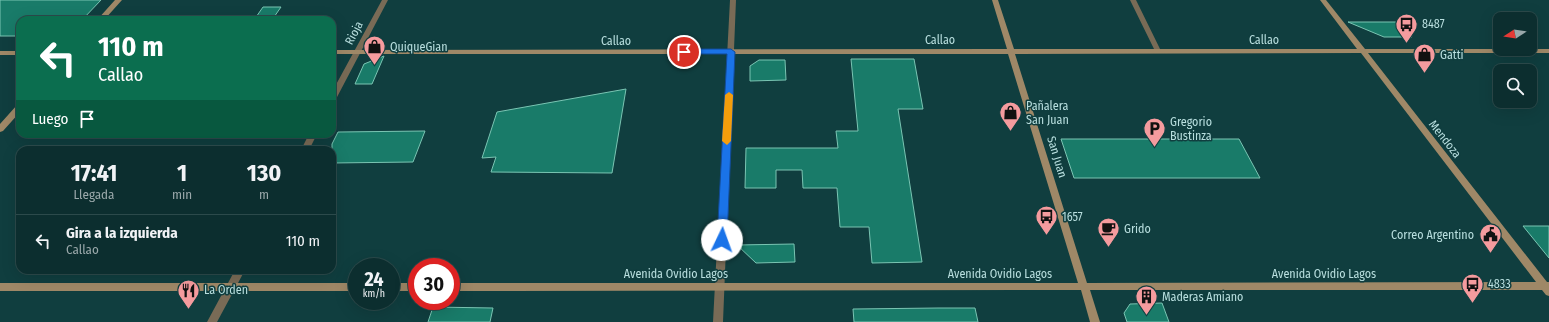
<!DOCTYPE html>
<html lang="es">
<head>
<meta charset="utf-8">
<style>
  :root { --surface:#0c2e2f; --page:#153637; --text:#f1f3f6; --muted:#9aa8aa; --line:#2c4a4b }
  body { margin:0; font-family:"Fira Sans Condensed",sans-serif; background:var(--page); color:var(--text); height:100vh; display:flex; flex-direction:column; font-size:15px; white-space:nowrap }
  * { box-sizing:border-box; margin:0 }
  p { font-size:13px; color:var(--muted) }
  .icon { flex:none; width:22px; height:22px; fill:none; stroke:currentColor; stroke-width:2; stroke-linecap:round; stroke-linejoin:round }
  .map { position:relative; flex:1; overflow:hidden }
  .sheet { position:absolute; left:16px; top:146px; width:320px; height:128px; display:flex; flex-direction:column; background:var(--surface); border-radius:12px; box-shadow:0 4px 16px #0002,0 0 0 1px var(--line) }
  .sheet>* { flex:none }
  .banner { position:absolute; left:16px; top:16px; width:320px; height:122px; border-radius:12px; box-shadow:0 4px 16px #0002,0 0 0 1px var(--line); background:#0b6e4f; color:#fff; overflow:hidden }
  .needle { width:26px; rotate:258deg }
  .controls { position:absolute; left:1493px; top:12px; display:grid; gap:8px }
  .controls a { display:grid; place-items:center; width:44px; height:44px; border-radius:8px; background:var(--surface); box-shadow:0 4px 16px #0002,0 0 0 1px var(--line); font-size:20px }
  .speed { position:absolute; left:348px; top:258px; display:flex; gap:8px; font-size:20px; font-weight:700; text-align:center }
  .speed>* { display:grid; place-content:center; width:52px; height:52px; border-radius:50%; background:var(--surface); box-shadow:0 4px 16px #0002,0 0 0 1px var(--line); line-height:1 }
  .speed small { font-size:10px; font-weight:400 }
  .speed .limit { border:6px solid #d22; background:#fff; color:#111 }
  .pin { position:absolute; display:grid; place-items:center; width:34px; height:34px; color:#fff; margin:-17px; border:2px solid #fff; border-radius:50%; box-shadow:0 1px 4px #0007 }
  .me { position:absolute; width:44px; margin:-22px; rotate:3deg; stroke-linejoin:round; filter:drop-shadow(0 0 3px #0008) }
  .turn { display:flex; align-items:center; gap:14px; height:84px; padding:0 16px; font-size:18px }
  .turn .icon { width:52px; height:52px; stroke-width:2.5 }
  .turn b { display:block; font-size:28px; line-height:34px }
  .then { display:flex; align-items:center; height:38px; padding:0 16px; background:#0003; gap:8px; font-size:15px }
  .eta { display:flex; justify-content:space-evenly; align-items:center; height:68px; text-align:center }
  .eta b { font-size:24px; font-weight:700; line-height:28px }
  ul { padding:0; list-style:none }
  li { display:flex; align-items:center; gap:12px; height:52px; padding:0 16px; border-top:1px solid var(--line) }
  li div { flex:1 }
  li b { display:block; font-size:15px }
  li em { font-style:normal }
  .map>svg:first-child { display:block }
  .building { fill:#197b69; stroke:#7ac5b3 }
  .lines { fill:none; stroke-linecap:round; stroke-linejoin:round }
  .minor { fill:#796b56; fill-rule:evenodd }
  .secondary { fill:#9f8867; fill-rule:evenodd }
  .route { fill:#1a73e8; stroke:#114b97 }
  .slow { fill:#f59e0b }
  .labels { text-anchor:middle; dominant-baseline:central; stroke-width:3; stroke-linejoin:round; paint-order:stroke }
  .poi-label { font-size:12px; fill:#b9dfdf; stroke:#103e3f; text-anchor:start }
  .street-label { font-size:12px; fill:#b9dfdf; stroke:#103e3f }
</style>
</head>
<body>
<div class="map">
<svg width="1549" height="322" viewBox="0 0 1549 322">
  <rect width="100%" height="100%" fill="#103e3f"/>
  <path class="building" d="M0,0H101L82,20H20V36H0Z
    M263,7H281L272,20H254Z
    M1348,22H1399L1412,37H1384Z
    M384,56L372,84H355L364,64Z
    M851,59H914L923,109H898L922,262L872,263L869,227H840L837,188H803L802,170H776V188H745L746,148H838L836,131H858Z
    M759,60H785L786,80L750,81V66Z
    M626,89L612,173L491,172L496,157L482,158L497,112Z
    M425,131L413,162L332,163V144L338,132Z
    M1061,139H1239L1260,178H1074Z
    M1523,226H1549V258Z
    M794,244L795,262L756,263L737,245Z
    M1162,303L1169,322H1127L1124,313L1130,304Z
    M433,307L493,308L490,322H428Z
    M938,308H975L978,322H854L853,309Z"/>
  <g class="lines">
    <path class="minor" d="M382,0H388L336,99L332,101V92Z
      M730,0H736L723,322H713Z
      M1130,0H1136L1161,51L1160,53H1156L1155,51Z
      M309,134H317L309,150H301Z
      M235,270H245L217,322H207Z"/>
    <path class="secondary" d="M115,0H122L104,20H97Z
      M992,0H998L1014,49H1357L1320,0H1326L1365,49H1549V53H1368L1547,282H1549V296L1546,295L1542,290H1090L1100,322H1090L1081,290L451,291V283H1078L1008,54H332V50L1007,49ZM1361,53L1536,282L1087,283L1015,54Z
      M0,51H20V55H0Z
      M20,104V112L3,131L0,132V124L17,105Z
      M0,283H357V291H0Z
      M391,283H417V291H391Z"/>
  </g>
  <path class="route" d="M684,49H731L735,52L727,240L726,242H719L717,240L727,54H681V50Z"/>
  <path class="slow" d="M729,92L733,95L731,141L727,145L722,141L725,95Z"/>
  <defs>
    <symbol id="bus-pin" viewBox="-11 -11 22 30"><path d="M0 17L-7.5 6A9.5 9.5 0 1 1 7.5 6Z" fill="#f59b9e" stroke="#103e3f"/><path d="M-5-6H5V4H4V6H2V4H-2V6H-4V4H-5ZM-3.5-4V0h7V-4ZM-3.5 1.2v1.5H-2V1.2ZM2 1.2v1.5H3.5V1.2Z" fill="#111"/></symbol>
    <symbol id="shop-pin" viewBox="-11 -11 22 30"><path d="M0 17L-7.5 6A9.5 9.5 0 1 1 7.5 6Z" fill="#f59b9e" stroke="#103e3f"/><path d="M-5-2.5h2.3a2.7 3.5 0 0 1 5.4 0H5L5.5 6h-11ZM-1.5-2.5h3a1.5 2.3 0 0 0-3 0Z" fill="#111"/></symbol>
    <symbol id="parking-pin" viewBox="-11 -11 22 30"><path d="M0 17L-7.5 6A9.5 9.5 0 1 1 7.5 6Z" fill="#f59b9e" stroke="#103e3f"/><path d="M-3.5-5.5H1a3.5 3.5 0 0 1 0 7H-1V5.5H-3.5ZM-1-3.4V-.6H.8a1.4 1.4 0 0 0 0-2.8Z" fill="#111"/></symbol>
    <symbol id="cafe-pin" viewBox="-11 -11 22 30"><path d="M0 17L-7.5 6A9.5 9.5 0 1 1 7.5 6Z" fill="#f59b9e" stroke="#103e3f"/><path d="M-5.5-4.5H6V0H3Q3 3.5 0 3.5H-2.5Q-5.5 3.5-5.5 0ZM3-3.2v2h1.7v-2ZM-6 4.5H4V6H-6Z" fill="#111"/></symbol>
    <symbol id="civic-pin" viewBox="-11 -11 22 30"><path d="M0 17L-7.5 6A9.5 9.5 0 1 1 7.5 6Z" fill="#f59b9e" stroke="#103e3f"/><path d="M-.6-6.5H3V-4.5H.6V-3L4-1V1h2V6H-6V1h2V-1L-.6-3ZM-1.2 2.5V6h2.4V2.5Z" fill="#111"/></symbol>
    <symbol id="restaurant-pin" viewBox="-11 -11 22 30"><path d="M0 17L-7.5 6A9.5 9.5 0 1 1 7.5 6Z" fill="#f59b9e" stroke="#103e3f"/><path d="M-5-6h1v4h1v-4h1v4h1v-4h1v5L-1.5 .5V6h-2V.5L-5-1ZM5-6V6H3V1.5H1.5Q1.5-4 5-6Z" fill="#111"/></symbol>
    <symbol id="building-pin" viewBox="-11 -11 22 30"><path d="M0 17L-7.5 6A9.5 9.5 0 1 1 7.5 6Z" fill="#f59b9e" stroke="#103e3f"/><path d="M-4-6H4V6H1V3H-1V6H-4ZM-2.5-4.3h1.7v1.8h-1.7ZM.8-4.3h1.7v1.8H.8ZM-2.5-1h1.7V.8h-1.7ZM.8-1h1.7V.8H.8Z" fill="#111"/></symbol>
  </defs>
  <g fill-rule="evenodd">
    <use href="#bus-pin" x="1394" y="12" width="25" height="34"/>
    <use href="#shop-pin" x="362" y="34" width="25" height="34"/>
    <use href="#shop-pin" x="1412" y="42" width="25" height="34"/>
    <use href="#shop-pin" x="998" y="100" width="25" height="34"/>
    <use href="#parking-pin" x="1142" y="116" width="25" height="34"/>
    <use href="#bus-pin" x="1034" y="204" width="25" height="34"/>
    <use href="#cafe-pin" x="1096" y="216" width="25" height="34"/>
    <use href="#civic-pin" x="1478" y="222" width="25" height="34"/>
    <use href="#bus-pin" x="1460" y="272" width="25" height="34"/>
    <use href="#restaurant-pin" x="176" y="278" width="25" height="34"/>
    <use href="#building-pin" x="1134" y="284" width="25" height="34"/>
  </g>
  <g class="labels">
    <g class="poi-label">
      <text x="1422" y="24">8487</text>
      <text x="390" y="47">QuiqueGian</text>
      <text x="1440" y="55">Gatti</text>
      <text x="1026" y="106">Pañalera<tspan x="1026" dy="14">San Juan</tspan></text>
      <text x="1170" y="122">Gregorio<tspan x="1170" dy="14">Bustinza</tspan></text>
      <text x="1062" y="217">1657</text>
      <text x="1124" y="229">Grido</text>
      <text x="1474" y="235" text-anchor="end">Correo Argentino</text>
      <text x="1488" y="284">4833</text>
      <text x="204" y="290">La Orden</text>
      <text x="1162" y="297">Maderas Amiano</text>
    </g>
    <g class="street-label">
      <text transform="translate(354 33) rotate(-62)">Rioja</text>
      <text x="940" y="40">Callao</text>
      <text x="1264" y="40">Callao</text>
      <text x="616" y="41">Callao</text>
      <text transform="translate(1445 139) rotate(52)">Mendoza</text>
      <text transform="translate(1057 157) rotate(73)">San Juan</text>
      <text x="676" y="274">Avenida Ovidio Lagos</text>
      <text x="1000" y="274">Avenida Ovidio Lagos</text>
      <text x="1324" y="274">Avenida Ovidio Lagos</text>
    </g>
  </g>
</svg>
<div class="controls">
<a><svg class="needle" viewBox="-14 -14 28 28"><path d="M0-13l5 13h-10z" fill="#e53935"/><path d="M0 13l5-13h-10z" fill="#9aa8aa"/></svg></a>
<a><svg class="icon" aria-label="search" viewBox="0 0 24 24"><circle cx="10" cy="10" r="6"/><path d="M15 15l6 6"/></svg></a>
</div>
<div class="speed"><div>24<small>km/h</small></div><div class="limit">30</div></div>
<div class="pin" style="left:684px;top:52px;background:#d93025"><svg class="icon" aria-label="arrive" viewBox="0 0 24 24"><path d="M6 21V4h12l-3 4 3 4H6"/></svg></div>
<svg class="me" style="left:722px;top:240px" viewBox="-20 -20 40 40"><circle r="19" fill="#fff"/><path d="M0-13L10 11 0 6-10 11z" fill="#1a73e8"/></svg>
<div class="banner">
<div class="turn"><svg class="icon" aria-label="left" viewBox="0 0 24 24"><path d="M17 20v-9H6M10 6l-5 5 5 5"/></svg><div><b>110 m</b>Callao</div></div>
<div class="then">Luego<svg class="icon" aria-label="arrive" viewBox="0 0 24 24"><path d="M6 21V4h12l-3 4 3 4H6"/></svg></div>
</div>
<section class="sheet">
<div class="eta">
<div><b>17:41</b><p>Llegada</p></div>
<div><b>1</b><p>min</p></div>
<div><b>130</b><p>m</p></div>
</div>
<ul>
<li><svg class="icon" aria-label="left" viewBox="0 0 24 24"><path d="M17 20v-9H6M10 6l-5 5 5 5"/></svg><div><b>Gira a la izquierda</b><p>Callao</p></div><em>110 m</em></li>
</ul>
</section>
</div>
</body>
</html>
